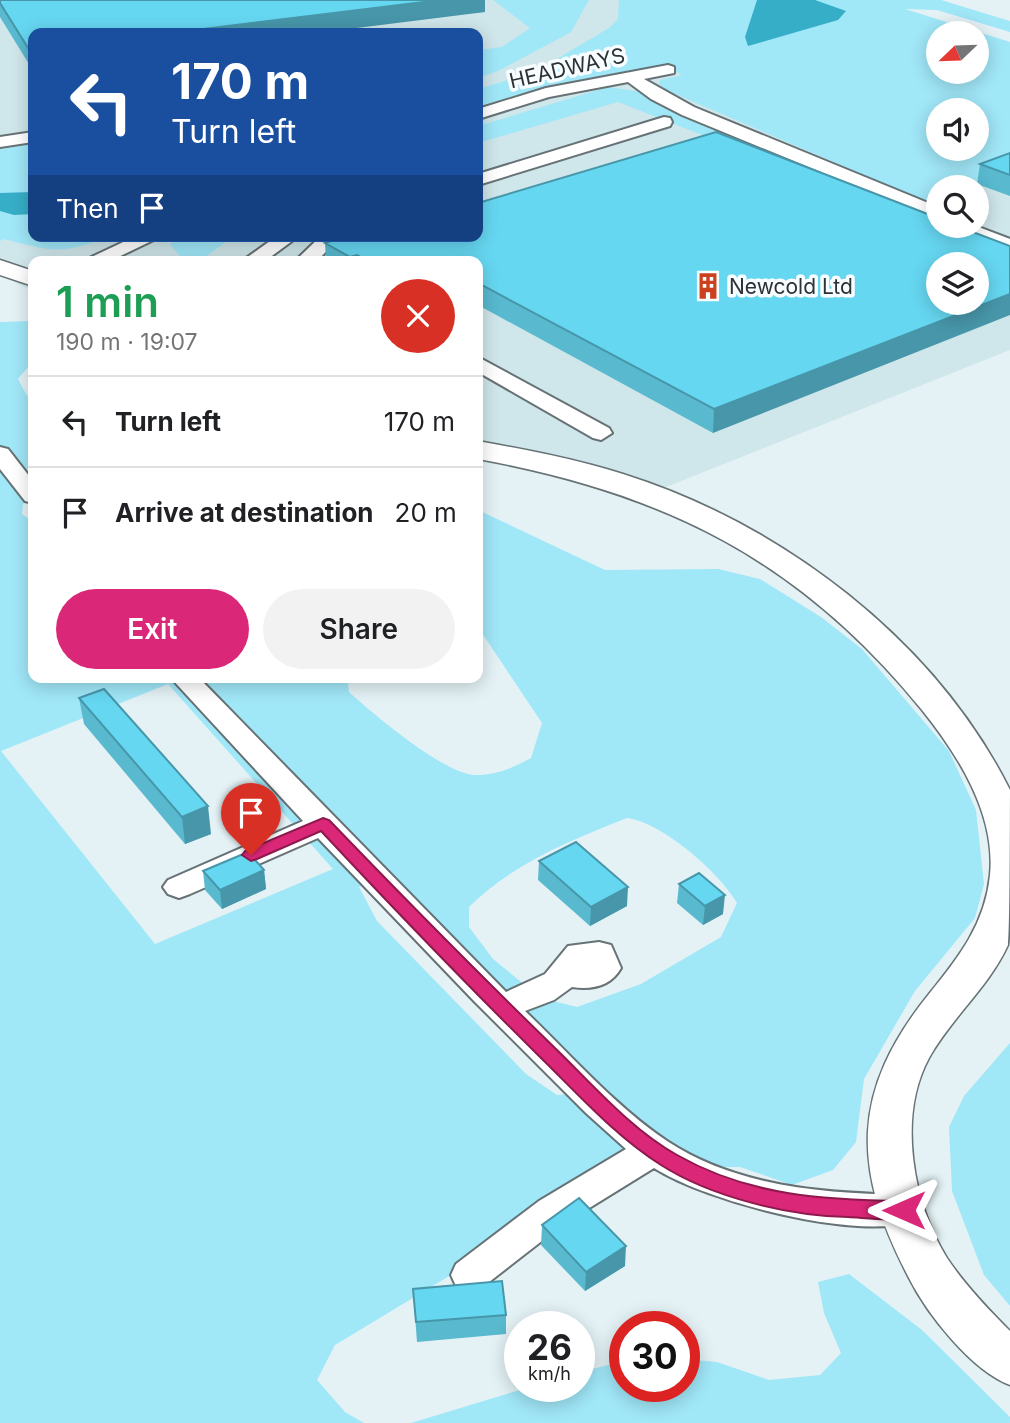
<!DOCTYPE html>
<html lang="en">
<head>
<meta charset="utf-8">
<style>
  :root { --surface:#fff; --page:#f2f2f2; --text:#202124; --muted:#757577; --line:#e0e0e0; --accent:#db2777 }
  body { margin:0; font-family:Inter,sans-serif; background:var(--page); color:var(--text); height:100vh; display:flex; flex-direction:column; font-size:26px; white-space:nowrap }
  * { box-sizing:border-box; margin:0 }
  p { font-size:23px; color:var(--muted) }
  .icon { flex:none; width:38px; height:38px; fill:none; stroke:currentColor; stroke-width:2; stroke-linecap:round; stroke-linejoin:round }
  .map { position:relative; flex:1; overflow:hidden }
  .side { position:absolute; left:28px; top:256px; width:455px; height:427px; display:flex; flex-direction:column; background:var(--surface); border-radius:14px; box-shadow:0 4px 18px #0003 }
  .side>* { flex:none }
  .banner { position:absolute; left:28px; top:28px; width:455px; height:214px; border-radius:14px; box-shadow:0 4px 18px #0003; background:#1a4fa0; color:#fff; overflow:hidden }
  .needle { width:46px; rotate:247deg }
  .buttons { position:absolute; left:926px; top:21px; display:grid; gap:14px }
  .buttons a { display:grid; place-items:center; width:63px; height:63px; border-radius:50%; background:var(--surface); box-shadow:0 4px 18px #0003; font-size:35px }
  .speed { position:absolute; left:504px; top:1311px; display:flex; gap:14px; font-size:35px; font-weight:700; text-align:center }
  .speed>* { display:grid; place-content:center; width:91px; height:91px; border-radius:50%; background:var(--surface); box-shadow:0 4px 18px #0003; line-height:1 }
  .speed small { font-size:18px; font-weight:400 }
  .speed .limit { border:10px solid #d22; background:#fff; color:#111 }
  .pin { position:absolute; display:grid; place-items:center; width:60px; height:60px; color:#fff; margin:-72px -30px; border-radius:50% 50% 50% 0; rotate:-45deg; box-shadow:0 0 7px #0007 }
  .pin .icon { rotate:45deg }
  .me { position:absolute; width:77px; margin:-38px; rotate:270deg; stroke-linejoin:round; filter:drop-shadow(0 0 5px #0008) }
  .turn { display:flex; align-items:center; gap:24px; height:147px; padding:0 28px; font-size:32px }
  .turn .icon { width:91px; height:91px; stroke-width:2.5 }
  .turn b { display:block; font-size:49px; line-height:60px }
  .then { display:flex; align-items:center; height:66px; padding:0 28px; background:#0003; gap:14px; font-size:26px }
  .round { display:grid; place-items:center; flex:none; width:74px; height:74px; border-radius:37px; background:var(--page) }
  .overview { display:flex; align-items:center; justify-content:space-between; height:119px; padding:0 28px }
  h1 { font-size:42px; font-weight:600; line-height:52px; color:#1e9e55 }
  .primary-button { display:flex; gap:14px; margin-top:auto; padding:14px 28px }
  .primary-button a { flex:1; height:80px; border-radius:42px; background:var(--accent); color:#fff; font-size:28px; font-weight:600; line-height:80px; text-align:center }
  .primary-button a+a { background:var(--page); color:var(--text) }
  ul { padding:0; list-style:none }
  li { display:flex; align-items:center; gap:21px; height:91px; padding:0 28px; border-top:2px solid var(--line) }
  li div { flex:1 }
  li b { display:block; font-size:26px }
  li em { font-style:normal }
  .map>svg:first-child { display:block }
  .built { fill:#cfe6ea; fill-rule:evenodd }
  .green { fill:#a0e7f8; fill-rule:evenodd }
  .water { fill:#36aec7 }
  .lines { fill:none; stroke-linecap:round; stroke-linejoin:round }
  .minor-casing { stroke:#667275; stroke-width:4 }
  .major-casing { stroke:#667275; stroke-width:3 }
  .minor { fill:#fff; fill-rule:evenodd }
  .major { fill:#fff; fill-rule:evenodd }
  .wall { fill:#58b9cf }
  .shaded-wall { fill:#4796a9 }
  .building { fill:#66d7f1; stroke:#4796a9; stroke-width:2; fill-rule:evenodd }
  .route { fill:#db2777; stroke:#8e194d; stroke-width:2 }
  .labels { text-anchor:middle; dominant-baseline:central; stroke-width:7; stroke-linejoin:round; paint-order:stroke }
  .far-street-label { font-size:21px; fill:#2d3234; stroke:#f8fdff }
  .far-poi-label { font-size:21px; fill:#2d3234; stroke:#f8fdff; text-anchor:start }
</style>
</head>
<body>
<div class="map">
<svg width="1010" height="1423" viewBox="0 0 1010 1423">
  <rect width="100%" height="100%" fill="#e4f2f5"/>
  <path class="built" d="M0,0H872L1010,42V350L636,499L553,474L478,460V261H33V291L0,275ZM33,33H478V236H33ZM938,33H976V72H938ZM938,110H976V149H938ZM938,187H976V226H938ZM938,264H976V303H938Z"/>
  <path class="green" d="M493,0H589L571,32L498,71L478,78V50L502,47L530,28Z
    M619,0H941L1010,21V32L937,10L905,9L1010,42V168L962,187H938V197L927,202L666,90L659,84L660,80L682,75L664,65L552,85L478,107V89L535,72L609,28L618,19ZM938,33H976V72H938ZM938,110H976V149H938Z
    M608,87L643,92L938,219V226L1010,256L618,102L478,143V126Z
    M33,144V236H113C59,254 59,253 4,239L0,241V149Z
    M183,236H234L200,261H184L170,244Z
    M33,321V361L18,379L26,394L33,401V498L23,504L22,514L33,522V677H347L349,692C372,713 444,774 475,775C496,775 513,768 531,758L542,723L478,627V510L605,570L718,569L760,579L821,617L862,649L949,751L976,810L984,884L975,918L915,991L864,1079L856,1142L833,1170L792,1185L740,1167L655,1168L595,1188L335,1345L317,1380L345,1412L364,1423H0V322ZM168,684L333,869L155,944L1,751ZM627,818C663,823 719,872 737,903L721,937L641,984L577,1007L541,998L493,959L469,927V907C512,864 571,840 627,818ZM376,880L577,1093L557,1095L526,1074L377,921L359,887Z
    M1010,1043V1306L984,1275L952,1191L949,1127L964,1096Z
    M849,1274L922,1330L1010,1417V1423H411L533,1386H579V1372L625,1361V1386H684V1359L717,1362L769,1380L820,1375L841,1353L824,1313L818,1282Z"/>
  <path class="water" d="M757,0H815L846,11L838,20L748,46L745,37Z
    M33,192V214L14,215L0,211V193Z"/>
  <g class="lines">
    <defs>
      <path id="minor" d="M668,65L674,67V73L644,79L694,107L938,207V220L682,115L651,99L628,82L549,97L478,119V109L546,88Z
        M664,117L670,118L672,122L670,126L478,185V174Z
        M33,132V142L0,147V137Z
        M952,226H976L1010,239V252L954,230Z
        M136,236H162L110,261H83Z
        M277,236H299L265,261H242Z
        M321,236H341L317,261H295Z
        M478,357L609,428L612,433L601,440L593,438L478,372Z
        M0,447L8,449L33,481V503L25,501L0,469Z
        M170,677H198L506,992L545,974L568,946L599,942L611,945L621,968C611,986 592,990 572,987L554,1000L525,1011C571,1055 615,1106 667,1141C737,1187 823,1193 904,1195L917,1199L923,1210L917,1221C856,1241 708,1202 654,1168L565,1223L484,1286L470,1291L456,1286L451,1275L456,1264L539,1201L626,1149L586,1113L474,1001L318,838L190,894L179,898L168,894L163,887L168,880L303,821Z"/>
      <path id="major" d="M0,260L33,271V286L0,275Z
        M478,441C527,450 576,459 623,474C782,524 935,640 1010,790C1010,816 1010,929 1008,945C989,987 951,1018 929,1058C897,1117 913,1203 947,1258C965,1285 987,1308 1010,1331V1385C972,1371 927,1314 909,1278C852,1169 850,1092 929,994C959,957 985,924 990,875C996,814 958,755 922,710C800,560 665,493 478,459Z"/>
    </defs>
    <use href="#minor" class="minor-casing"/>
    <use href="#major" class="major-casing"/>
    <use href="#minor" class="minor"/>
    <use href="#major" class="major"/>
  </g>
  <path class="wall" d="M0,0H485V12L33,33V69H32L0,17Z
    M1010,153V196L977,184L980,164Z
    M938,218L713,433L478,305V261H326L325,243Z
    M79,698L211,834L185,844L84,724Z
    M539,861L627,906L590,926L538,880Z
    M264,870L266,889L222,909L205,890L203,871Z
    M679,884L723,914L703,925L677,903Z
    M542,1225L625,1266L585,1291L541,1245Z
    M413,1289L506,1315V1334L417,1342Z"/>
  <path class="shaded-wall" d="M440,0H485V12L317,33H171Z
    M33,50V69H32L30,51Z
    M357,255L358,261H350V257Z
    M1010,294V315L713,433L714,409Z
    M208,806L211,834L185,844L182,817Z
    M264,870L266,889L222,909L220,890Z
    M628,887L627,906L590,926L591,907Z
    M725,895L723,914L703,925L705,906Z
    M626,1246L625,1266L585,1291L586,1272Z"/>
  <path class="building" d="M0,0H440L171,33H33V50L30,51L0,3Z
    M716,132L938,218V226H957L1010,246V294L714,409L478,283V261H367L357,255L350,257L325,243L347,236H478V203ZM938,264H976V303H938Z
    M1010,153V175L980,164Z
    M104,689L208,806L182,817L79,698Z
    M576,842L628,887L591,907L539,861Z
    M248,852L264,870L220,890L203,871Z
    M699,873L725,895L705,906L679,884Z
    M579,1198L626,1246L586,1272L542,1225Z
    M502,1281L506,1315L416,1322L413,1289Z"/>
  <path class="route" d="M323,818L329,820C404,898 480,975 557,1050C594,1086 632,1130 677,1155C749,1196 824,1200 904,1201L911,1204L915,1210L911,1216C893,1222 868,1218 848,1217C789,1216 711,1197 661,1165C615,1136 577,1093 539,1056C464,982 392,907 321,831L257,859L251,861L242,855L245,851Z"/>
  <defs>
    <symbol id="building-bare" viewBox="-9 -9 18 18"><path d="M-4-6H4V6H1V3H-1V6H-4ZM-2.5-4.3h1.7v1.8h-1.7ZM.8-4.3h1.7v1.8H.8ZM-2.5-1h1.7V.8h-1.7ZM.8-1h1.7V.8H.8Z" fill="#cb411d" stroke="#f8fdff" stroke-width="2.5" paint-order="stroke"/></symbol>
  </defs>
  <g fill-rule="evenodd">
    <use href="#building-bare" x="689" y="267" width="38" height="38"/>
  </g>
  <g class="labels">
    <g class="far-street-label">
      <text transform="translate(567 68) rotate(-13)">HEADWAYS</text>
    </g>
    <g class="far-poi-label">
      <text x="729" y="286">Newcold Ltd</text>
    </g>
  </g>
</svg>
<div class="buttons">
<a><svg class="needle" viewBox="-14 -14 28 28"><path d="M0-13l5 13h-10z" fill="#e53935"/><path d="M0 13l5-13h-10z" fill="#757577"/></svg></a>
<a><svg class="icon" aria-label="sound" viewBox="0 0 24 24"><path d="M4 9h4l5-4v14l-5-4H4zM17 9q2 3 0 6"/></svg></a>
<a><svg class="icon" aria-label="search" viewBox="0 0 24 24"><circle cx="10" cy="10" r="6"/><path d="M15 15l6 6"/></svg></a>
<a><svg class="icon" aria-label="layers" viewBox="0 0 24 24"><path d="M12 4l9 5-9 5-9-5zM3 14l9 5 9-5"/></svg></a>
</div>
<div class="speed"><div>26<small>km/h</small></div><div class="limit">30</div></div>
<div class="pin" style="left:251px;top:855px;background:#d93025"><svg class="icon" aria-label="arrive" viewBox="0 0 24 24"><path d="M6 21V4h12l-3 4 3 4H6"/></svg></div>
<svg class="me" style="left:904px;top:1210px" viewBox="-20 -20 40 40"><path d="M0-17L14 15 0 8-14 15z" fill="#db2777" stroke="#fff" stroke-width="4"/></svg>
<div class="banner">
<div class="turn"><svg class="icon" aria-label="left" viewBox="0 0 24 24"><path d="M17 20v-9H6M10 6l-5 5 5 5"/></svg><div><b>170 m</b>Turn left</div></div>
<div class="then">Then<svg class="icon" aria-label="arrive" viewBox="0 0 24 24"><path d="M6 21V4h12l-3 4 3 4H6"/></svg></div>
</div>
<section class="side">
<div class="overview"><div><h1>1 min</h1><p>190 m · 19:07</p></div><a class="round" style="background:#d93025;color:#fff"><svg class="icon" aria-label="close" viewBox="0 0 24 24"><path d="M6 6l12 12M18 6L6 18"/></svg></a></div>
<ul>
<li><svg class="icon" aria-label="left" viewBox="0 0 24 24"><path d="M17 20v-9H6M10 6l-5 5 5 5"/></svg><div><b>Turn left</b></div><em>170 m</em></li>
<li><svg class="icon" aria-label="arrive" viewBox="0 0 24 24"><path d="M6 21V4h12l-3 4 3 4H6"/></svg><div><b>Arrive at destination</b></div><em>20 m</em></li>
</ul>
<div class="primary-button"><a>Exit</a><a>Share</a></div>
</section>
</div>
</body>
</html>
